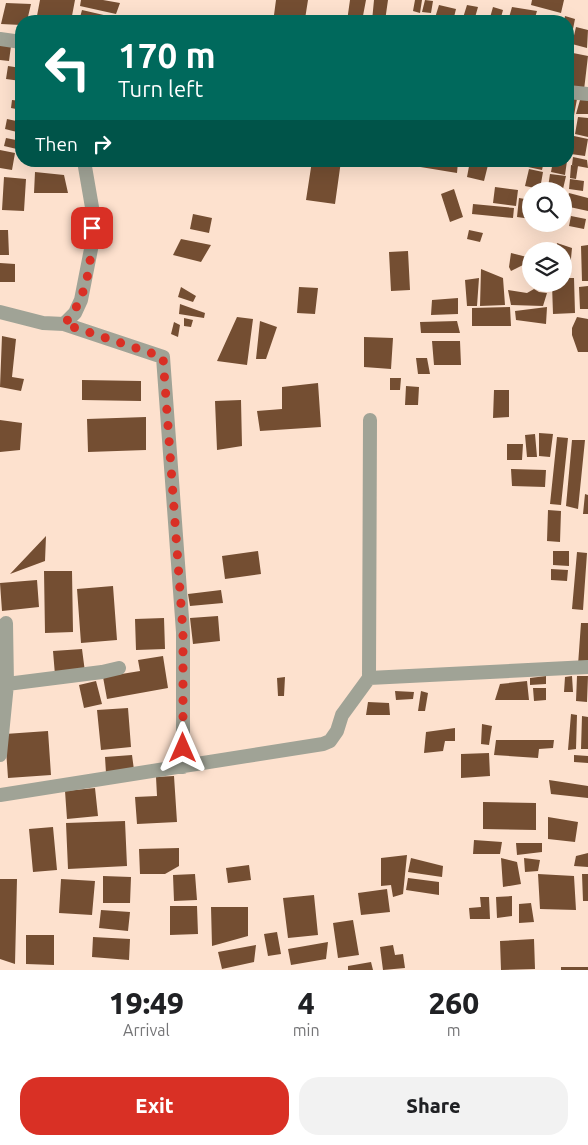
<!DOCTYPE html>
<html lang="en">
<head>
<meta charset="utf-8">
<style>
  :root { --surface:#fff; --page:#f2f2f2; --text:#202124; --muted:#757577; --accent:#d93025 }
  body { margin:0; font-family:Ubuntu,sans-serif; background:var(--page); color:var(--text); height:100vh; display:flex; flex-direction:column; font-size:19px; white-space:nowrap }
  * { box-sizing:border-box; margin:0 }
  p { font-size:16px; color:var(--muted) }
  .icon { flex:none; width:28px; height:28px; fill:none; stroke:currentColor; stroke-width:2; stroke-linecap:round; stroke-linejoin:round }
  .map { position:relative; height:970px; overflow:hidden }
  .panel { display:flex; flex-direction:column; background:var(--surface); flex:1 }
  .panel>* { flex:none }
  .top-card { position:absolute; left:15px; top:15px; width:559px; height:152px; border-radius:20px; box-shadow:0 5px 20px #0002; background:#00695c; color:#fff; overflow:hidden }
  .buttons { position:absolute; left:522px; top:182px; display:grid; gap:10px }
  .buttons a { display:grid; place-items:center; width:50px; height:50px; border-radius:50%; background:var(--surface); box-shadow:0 5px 20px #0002; font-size:25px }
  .pin { position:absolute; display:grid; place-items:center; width:42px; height:42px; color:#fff; margin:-21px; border-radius:10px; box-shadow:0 2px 8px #0006 }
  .me { position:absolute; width:55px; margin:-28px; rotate:0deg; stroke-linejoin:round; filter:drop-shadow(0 0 4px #0008) }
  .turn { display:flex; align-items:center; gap:18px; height:105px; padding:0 20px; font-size:22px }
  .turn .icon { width:65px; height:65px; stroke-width:2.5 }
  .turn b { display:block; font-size:35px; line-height:42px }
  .then { display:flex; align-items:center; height:48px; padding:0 20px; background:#0003; gap:10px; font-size:19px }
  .eta { display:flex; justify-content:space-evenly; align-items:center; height:85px; text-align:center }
  .eta b { font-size:30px; font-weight:800; line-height:35px }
  .action { display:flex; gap:10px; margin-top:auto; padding:10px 20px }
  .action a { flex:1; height:58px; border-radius:20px; background:var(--accent); color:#fff; font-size:20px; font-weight:800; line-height:58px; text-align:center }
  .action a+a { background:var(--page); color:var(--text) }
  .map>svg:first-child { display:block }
  .building { fill:#744e32 }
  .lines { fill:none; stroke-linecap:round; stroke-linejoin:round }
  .minor { stroke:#a0a396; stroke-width:14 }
  .route { stroke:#d93025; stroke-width:9; stroke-dasharray:0 16.2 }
</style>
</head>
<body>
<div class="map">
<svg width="588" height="970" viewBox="0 0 588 970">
  <rect width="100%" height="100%" fill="#fde1ce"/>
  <path class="building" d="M40,0H75L71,21H36Z
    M81,0H103L120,3L116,14L80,6Z
    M276,0H308L305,19L274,15Z
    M350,0H366L362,21H347Z
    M374,0H388L385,21H372Z
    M415,0H422L420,13L413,11Z
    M425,0L433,1L431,13L422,12Z
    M532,0H564L561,13L531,5Z
    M6,3L31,4L27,21H21V25L1,24Z
    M439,5L456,9L453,21H434Z
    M467,5L478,7L474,21H462Z
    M493,7L503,10L500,21H489Z
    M512,7L537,11L534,21H508Z
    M82,10L121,19L120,21H79Z
    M413,15L427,18V21H412Z
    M565,16L575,19L573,29L568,28V21H564Z
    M576,27L588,30L587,48L572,44Z
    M0,44L11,46L9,61L0,60Z
    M568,52L588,56L584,90L568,87Z
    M8,66L21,68V81L6,79Z
    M568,97L577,99L568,148Z
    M12,100L21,101V110L11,108Z
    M580,100H588V114H576Z
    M578,117L588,118V137L575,134Z
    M7,119L21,122V133L5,129Z
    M574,136L588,139L585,156L571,154Z
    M6,138L21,141V150L4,146Z
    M0,150L15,153L12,170L0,168Z
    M573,157L587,160L588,168L572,165Z
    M312,161H341L335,204L306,200Z
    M384,161H450L458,162L457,173Z
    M470,161H489L484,181L467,177Z
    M529,161H544L542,170L528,167Z
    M553,161H567L565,175L551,172Z
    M571,165L578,166L576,179L570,178Z
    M529,169L543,172L540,189L525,186Z
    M35,172L64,175L68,193H34Z
    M550,174L566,176L563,189L548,187Z
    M4,177L26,179L24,211L2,210Z
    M570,179L584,181L583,191L569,189Z
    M495,187L518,190L516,206L493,203Z
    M454,189L463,217L450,222L441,194Z
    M569,193L588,198V211L565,206Z
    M519,198L531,200V219L517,217Z
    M473,204L514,208L513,218L472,214Z
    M193,214L212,218L209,233L190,229Z
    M571,216L586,219L584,229L569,226Z
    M0,230H8L9,255H0Z
    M469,230L483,233L480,242L467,239Z
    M181,239L211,245L201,262L173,255Z
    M557,243L572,248L570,269L564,268V251H556Z
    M588,245V281H582L581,246Z
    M408,251L410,290L391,291L389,252Z
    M511,253L527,257L525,264L511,271L509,267Z
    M0,263L15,264V282H0Z
    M481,269L503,278L505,305L480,306Z
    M479,278L477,306H467L465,280Z
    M564,278H574L575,313L553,314L552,284H564Z
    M588,286V309H580L579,287Z
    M181,287L196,296L193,302L178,297Z
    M299,287L318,288L315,314L297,313Z
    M534,289L539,292L547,293L543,306L511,305L508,290L527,293Z
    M458,298V314L431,315L432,300Z
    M180,304L205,313L204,318L179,314Z
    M510,307L511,326H472V308Z
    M547,307L546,324L516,320L515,311Z
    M237,317L253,319L247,365L217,361Z
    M577,317L588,319V352H578L572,335V328Z
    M184,318L193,320L191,327L184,326Z
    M260,321L277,327L266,359H256Z
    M457,321L460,333H421L420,322Z
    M174,322L180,325L178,337L171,334Z
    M2,336L16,339L12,377L24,379L21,391L0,387Z
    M364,337L393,338L391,369L364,367Z
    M432,341H460L461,365H434Z
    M416,358H427L430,374H418Z
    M390,378H401L400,390H390Z
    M82,380L141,381V401L82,400Z
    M318,383L321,427L260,431L257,411L282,409V387Z
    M406,386L419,387L418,405H405Z
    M494,390H509V417L493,418Z
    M241,400L242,446L217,450L215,401Z
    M146,417V450L88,452L87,419Z
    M0,420L22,423L20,450L0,452Z
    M539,433L553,434L550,457L539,456Z
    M535,434L537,457H527L525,435Z
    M557,437L568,438L561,505L550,504Z
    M572,440H585L578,509L566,506Z
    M507,444H523L522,460H507Z
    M511,469L546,470L545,487L512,486Z
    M585,494L588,495V514H583Z
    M548,510L561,511L560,542L547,541Z
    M46,536L45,561L10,574Z
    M258,551L261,574L225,579L222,556Z
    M553,551H569V566L553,565Z
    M577,552L587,553L583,610L572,609Z
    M551,569L568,570L567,581L551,580Z
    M44,571H72L73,632L45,633Z
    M37,580L39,607L2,611L0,583Z
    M113,586L117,640L81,643L77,589Z
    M221,590L223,603L190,606L188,594Z
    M218,616L220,641L193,644L190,618Z
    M164,618L165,649L136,650L135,619Z
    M581,623H588V664L578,665Z
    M82,649L85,672L55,675L53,651Z
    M163,656L168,688L107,699L103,677L140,671L138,660Z
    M546,676V684L530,685V678Z
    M572,676L573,692H564L565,677Z
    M577,676H588L587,702L576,701Z
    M285,677L284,696H278L277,678Z
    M96,681L102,704L84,708L79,685Z
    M527,681L529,700H495L500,684Z
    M533,688H546V700L534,701Z
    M395,691L414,692L413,699L396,700Z
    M421,691L428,693L425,711H418Z
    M368,702L389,703L390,715H366Z
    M128,708L131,747L101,750L97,710Z
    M571,714L577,715L576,749L568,750Z
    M582,716L588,717V749H581Z
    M482,724L492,726L489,745L481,744Z
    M455,728V741H445L443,751L424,753L426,732Z
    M48,731L51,775L8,778L5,734Z
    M496,740H554L553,748L539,749L538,758L494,755Z
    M489,753L490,776L461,778V754Z
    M132,755L134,770L106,773L105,757Z
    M574,755L588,756V763L574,762Z
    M174,776L177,822L137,824L135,797L157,796L156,777Z
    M549,780L588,786V798L551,794Z
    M95,788L98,816L67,819L65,791Z
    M483,802L536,803V830L483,829Z
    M548,817L578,822L575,842L548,839Z
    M125,821L127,866L68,869L66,823Z
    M53,827L57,870L33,872L29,829Z
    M474,840L502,842L500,854H473Z
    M516,843H542V852L517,855Z
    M179,848V866L165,874H140L139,849Z
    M588,853V867L574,866L576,856Z
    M407,855L403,894L393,897L391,885L381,886V858Z
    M411,858L443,866L442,877L408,872Z
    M501,858L517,862L521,884L503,887Z
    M524,858L540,860L538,871L525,872Z
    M249,865L251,880L228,883L226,868Z
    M195,874L197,900L174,901L173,875Z
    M538,874L574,876L576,910L540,909Z
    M582,874H588V901H583Z
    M103,876L131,877L130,903H103Z
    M408,878L439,882V895L406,890Z
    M0,879H17L15,964L0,959Z
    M61,879L95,881L92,915L59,913Z
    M387,889L390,912L361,915L358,893Z
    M314,895L318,935L288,938L283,898Z
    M512,896V916L497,918L496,897Z
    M480,897H489L490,919H470L469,908L481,907Z
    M531,903L534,922L519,923V904Z
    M170,906H197L198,934L170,935Z
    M211,907H248V936L212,946Z
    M101,910L130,912L128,931L99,928Z
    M353,920L359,955L338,958L333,923Z
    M277,932L281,954L268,956L264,934Z
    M26,935H54V965L26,964Z
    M93,937L130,939L129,960L92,957Z
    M534,939L535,969L501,970L500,941Z
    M328,942L326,959L291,965L288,949Z
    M256,945L254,962L222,969L218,952Z
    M393,945L395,955L403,954L405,968L383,970L380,947Z
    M371,962L373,970H348V966Z
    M561,967H588V970H561Z"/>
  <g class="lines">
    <path class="minor" d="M0,39L21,42
      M568,92L588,94
      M0,312L43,323L64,324L75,313L81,300L92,244L93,213L84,161
      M64,324L163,357L183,632V767
      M369,678L588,667
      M7,684L102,672L119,668
      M0,755L7,684L6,623
      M0,795L323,744L330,741L337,731L342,715L369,678L370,420"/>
  </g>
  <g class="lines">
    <path class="route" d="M92,228C92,261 87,300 64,324L163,357L183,632V748"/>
  </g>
</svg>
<div class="buttons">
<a><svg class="icon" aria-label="search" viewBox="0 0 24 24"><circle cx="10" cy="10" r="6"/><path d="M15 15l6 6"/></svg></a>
<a><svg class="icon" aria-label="layers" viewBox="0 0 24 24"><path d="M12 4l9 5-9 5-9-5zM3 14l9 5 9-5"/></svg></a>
</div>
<div class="pin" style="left:92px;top:228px;background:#d93025"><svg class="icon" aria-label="arrive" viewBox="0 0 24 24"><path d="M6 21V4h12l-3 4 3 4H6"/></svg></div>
<svg class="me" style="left:183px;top:748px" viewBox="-20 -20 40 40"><path d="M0-17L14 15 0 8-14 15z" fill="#d93025" stroke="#fff" stroke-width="4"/></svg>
<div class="top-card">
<div class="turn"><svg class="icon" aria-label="left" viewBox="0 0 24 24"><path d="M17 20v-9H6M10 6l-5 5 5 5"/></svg><div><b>170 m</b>Turn left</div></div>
<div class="then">Then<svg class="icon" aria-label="right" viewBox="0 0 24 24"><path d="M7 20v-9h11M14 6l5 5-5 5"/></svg></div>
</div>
</div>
<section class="panel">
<div class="eta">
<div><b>19:49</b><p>Arrival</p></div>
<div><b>4</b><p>min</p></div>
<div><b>260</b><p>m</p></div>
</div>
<div class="action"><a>Exit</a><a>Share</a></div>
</section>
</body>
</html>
